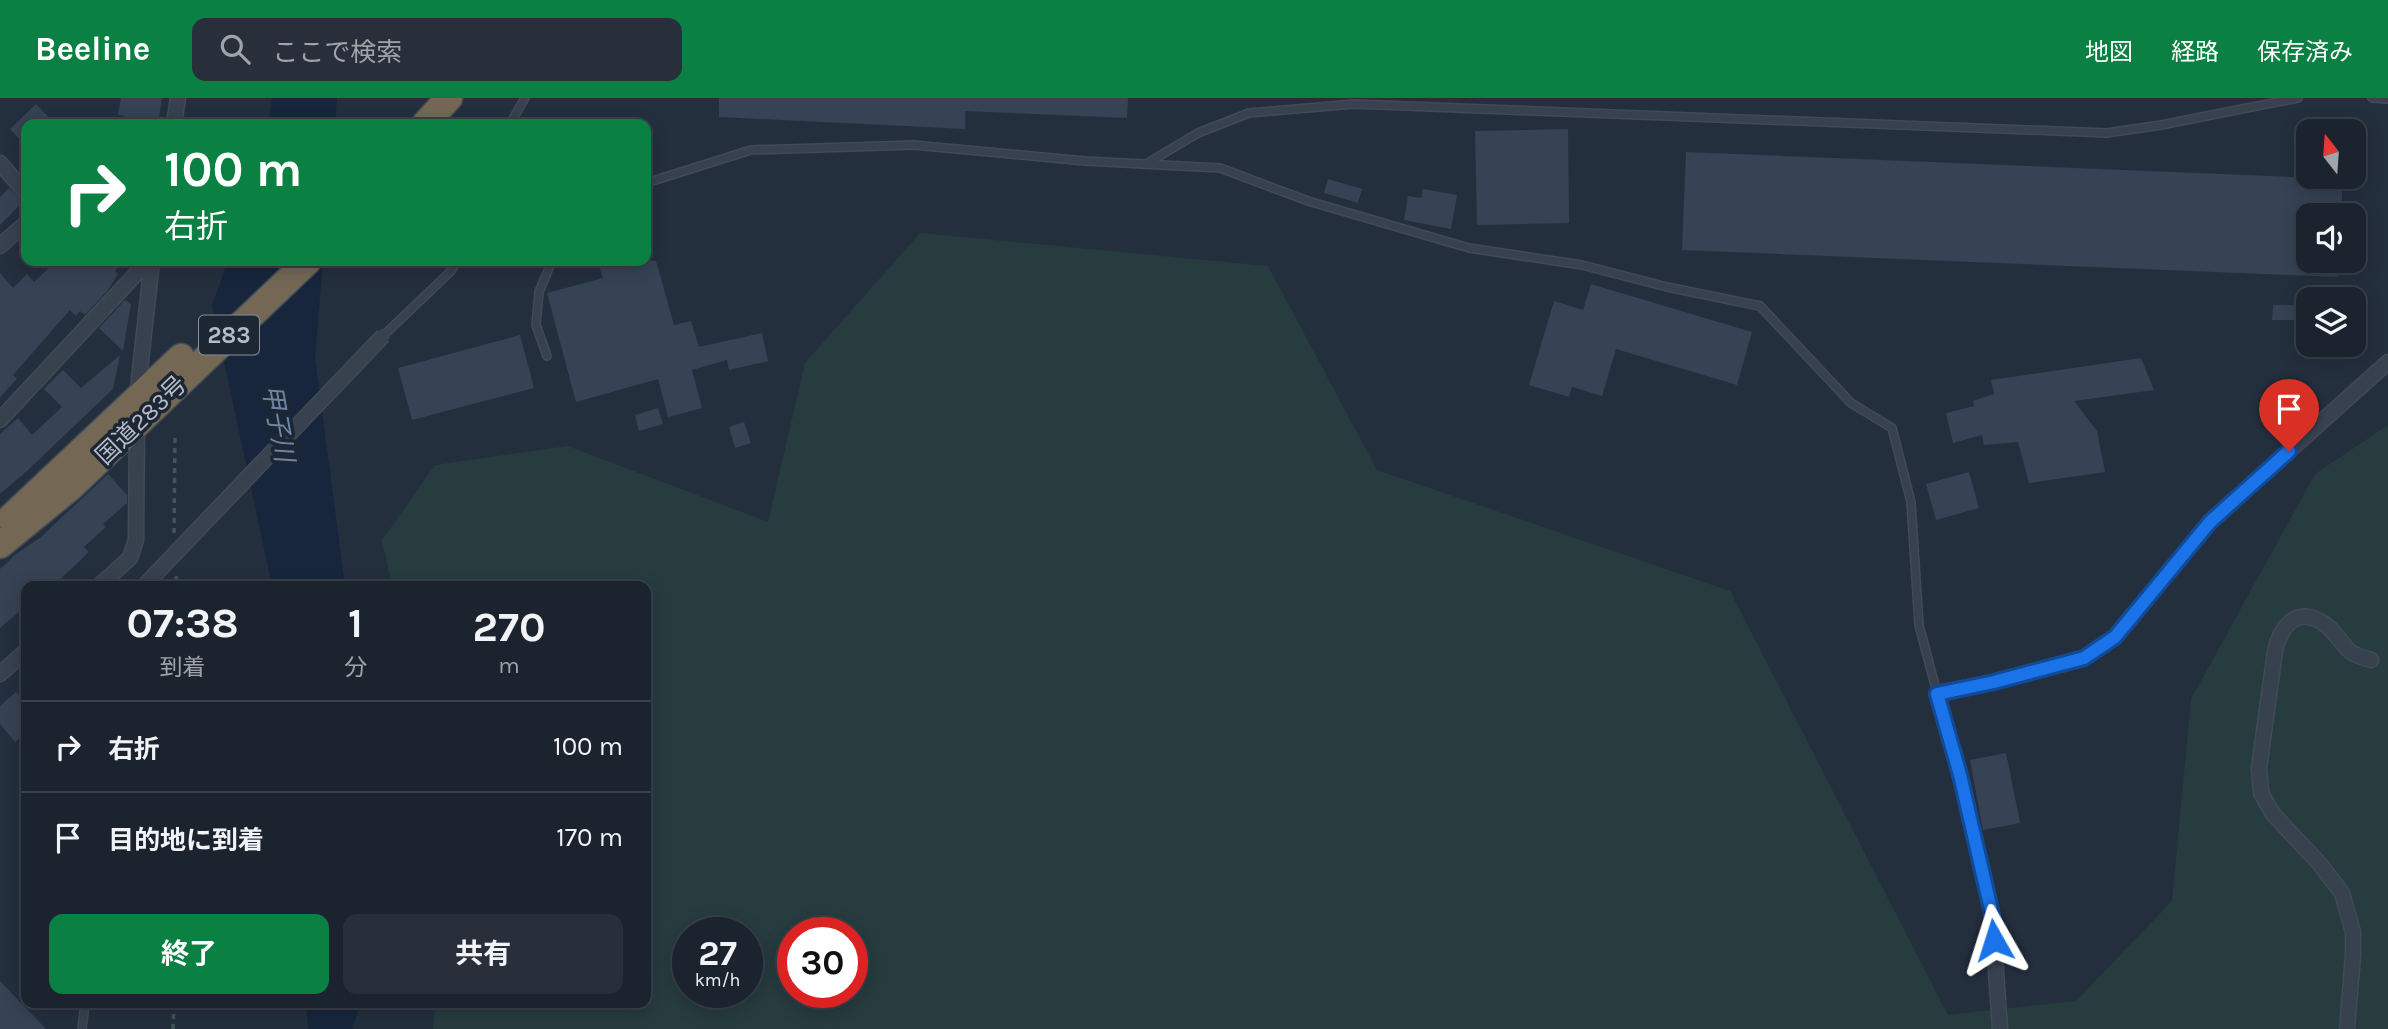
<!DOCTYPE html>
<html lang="ja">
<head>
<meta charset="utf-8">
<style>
  :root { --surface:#1b232e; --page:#282f3a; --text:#f1f3f6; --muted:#a0a4aa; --line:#39404a; --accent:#0b8043 }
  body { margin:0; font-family:Karla,"Noto Sans JP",sans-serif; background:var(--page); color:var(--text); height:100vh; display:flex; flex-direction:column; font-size:26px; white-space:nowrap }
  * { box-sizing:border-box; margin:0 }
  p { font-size:23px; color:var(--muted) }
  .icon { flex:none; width:38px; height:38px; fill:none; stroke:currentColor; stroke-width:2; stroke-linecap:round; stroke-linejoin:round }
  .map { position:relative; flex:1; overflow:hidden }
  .side { position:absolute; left:21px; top:483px; width:630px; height:427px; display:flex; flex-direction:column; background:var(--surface); border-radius:14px; box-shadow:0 4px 18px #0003,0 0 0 2px var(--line) }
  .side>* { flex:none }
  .banner { position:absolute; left:21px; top:21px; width:630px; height:147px; border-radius:14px; box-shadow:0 4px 18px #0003,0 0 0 2px var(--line); background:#0b8043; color:#fff; overflow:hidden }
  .needle { width:46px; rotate:343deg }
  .fabs { position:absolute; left:2296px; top:21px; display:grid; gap:14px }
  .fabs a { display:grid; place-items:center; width:70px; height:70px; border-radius:14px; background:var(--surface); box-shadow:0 4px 18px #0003,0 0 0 2px var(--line); font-size:35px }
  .speed { position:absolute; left:672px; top:819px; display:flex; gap:14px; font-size:35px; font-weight:700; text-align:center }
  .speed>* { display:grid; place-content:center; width:91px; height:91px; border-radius:50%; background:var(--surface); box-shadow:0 4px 18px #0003,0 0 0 2px var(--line); line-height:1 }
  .speed small { font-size:18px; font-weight:400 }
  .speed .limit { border:10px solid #d22; background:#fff; color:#111 }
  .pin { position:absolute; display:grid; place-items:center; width:60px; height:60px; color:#fff; margin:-72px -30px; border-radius:50% 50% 50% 0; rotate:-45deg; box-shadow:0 0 7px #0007 }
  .pin .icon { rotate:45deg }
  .me { position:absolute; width:77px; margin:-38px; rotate:354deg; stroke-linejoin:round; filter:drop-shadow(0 0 5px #0008) }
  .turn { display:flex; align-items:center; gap:24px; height:147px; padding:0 28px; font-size:32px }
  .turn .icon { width:91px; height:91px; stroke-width:2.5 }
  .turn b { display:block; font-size:49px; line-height:60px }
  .eta { display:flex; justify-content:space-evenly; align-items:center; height:119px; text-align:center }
  .eta b { font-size:42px; font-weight:700; line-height:49px }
  .button { display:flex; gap:14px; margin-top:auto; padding:14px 28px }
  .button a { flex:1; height:80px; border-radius:14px; background:var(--accent); color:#fff; font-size:28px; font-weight:700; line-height:80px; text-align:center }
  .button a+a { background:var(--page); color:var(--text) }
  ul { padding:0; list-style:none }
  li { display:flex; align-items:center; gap:21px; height:91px; padding:0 28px; border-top:2px solid var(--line) }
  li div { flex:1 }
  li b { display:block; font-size:26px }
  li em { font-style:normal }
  header { display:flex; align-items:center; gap:42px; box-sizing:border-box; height:98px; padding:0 35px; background:var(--accent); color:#fff }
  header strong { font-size:33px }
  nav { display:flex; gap:38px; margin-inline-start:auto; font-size:24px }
  .search { width:490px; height:63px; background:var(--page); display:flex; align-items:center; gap:18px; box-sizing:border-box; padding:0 24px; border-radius:14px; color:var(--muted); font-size:26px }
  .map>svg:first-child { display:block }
  .green { fill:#263c3f; fill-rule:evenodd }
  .water { fill:#17263c }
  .building { fill:#364354 }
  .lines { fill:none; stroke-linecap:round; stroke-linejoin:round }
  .lane-casing { stroke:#414a57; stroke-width:10 }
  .street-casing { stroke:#414a57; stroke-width:17 }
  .highway-casing { stroke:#434c59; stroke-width:29 }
  .path { stroke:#3f5557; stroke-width:3.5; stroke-dasharray:5 5; stroke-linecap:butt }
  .lane { stroke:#38414e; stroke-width:7 }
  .street { stroke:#38414e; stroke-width:14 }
  .highway { stroke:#746855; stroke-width:26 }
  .street-bridge-casing { stroke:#414a57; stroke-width:17; stroke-linecap:butt }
  .street-bridge { stroke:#38414e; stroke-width:14 }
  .route-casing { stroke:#114b97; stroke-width:18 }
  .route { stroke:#1a73e8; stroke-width:12 }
  .labels { text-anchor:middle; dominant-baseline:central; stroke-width:7; stroke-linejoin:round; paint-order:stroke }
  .shield { fill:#1d2633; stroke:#878f9c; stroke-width:2 }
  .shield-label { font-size:23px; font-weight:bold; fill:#b4bcc9 }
  .street-label { font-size:24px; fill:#b4bcc9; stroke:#1d2633 }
  .water-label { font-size:26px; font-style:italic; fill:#6d86a8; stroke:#1d2633 }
</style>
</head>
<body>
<header>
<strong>Beeline</strong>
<div class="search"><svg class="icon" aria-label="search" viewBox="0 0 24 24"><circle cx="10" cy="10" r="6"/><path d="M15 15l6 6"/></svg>ここで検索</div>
<nav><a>地図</a><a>経路</a><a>保存済み</a></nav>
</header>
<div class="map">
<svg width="2388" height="931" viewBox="0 0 2388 931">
  <rect width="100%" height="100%" fill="#242f3e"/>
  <path class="green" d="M920,135L1268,168L1377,372L1730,493L1948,917L2076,903L2172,803L2191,601L2315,376L2388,327V931H433L435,905H646V488H392L382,442L435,367L568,348L768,424L805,265ZM688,835H747V894H688ZM793,835H852V894H793Z"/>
  <path class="water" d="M272,0H337L335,26H268Z
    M228,163H323L315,260L345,488H272L212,207Z
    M306,905H361L352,931H308Z"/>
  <path class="building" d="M121,0H162L158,26H123L125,18L118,17Z
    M719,0H1128L1127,20L965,13V31L719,19Z
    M36,6L55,26H26V48L10,31Z
    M1568,31L1569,125L1477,127L1475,33Z
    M1686,54L2343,81L2341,117H2308V163H2339L2338,179L1682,152Z
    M1328,81L1362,91L1358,105L1324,95Z
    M9,90L23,104L0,127V99Z
    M1423,91L1457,97L1451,131L1404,122L1408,98L1421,100Z
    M56,163H123L115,173L118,176L108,192L85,217L80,213L76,218L70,212L13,277L17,281L0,299V175L13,190L27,176L34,184Z
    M597,163H656L674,227L691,223L699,249L762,235L768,263L729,272L727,262L692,272L702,310L668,319L658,281L576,304L547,195L603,180Z
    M1591,186L1752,234L1737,287L1616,251L1602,298L1572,289L1569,299L1529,287L1554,203L1583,212Z
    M125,202L131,206L123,253L99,230Z
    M2273,207H2300V222H2272Z
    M520,237L534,290L412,322L398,270Z
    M120,257L113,291L27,373L0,396V336L18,320L32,337L62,309L44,291L63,272L81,290Z
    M2141,260L2154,292L2074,303L2097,333L2105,374L2029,385L2018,344L1984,347L1982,337L1953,345L1946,315L1974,308L1973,303L1994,296L1991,282Z
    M658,310L663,326L639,333L635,317Z
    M744,324L751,345L735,350L729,329Z
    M1969,374L1979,410L1936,422L1926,386Z
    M108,376L127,397V405L103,426L106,429L84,449L89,454L53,488H26V508L0,530V471L16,456L41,439Z
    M26,590V634L15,644L0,626V608L16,594L19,597Z
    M2006,655L2020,725L1983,732L1970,662Z
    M0,883L46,931H0Z"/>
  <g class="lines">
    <defs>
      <path id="lane" d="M2372,0L2388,1
        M510,26L525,0
        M1146,66L1198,35L1249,15L1354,6L2107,35L2161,27L2298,0
        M646,85L751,52L914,47L1085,63L1220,70L1308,103L1469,150L1582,167L1667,189L1760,208L1851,305L1892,330L1911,404L1919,527L1937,595
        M383,238L451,173L457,163
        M547,258L536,227L539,194L552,163
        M82,931L85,905"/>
      <path id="street" d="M174,26L178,0
        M0,65L26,95
        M0,148L26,125
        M137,299L152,163
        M0,322L148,163
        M99,488L130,460L136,442L137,326
        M0,576L26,553
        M2000,931L1992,816L1960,677L1937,595L1994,584L2084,560L2115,539L2210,424L2388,264
        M2347,931L2353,857V834L2342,795L2319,765L2273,716L2261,695L2259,670L2275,553C2280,531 2294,509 2320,523C2333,529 2340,545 2351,554C2356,558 2365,560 2371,562"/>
      <path id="highway" d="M425,26L449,0
        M10,420L181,259
        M0,447L71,389L308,163"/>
    </defs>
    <use href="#lane" class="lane-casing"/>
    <use href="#street" class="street-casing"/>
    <use href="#highway" class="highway-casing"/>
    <path class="path" d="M174,435L175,336
      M176,478L177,488
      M173,931L174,905"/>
    <use href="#lane" class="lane"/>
    <use href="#street" class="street"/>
    <use href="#highway" class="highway"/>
    <defs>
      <path id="street-bridge" d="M144,488L383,238"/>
    </defs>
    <use href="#street-bridge" class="street-bridge-casing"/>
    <use href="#street-bridge" class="street-bridge"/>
  </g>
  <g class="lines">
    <defs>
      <path id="route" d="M1994,842L1992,816L1960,677L1937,596L1994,584L2084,560L2115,539L2210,424L2289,353"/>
    </defs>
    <use href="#route" class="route-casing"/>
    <use href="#route" class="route"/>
  </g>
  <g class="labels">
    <rect class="shield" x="199" y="217.5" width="60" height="39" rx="5"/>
    <g class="shield-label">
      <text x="229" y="237">283</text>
    </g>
    <g class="street-label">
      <text transform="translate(141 322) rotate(-44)">国道283号</text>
    </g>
    <g class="water-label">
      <text transform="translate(278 325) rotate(80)">甲子川</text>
    </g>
  </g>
</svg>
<div class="fabs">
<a><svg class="needle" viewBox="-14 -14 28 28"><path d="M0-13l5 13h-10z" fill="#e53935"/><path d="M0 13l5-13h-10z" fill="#a0a4aa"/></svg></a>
<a><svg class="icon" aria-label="sound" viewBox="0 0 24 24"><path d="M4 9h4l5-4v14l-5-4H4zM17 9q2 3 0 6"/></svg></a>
<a><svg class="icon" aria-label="layers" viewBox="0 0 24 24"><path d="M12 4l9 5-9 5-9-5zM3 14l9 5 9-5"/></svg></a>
</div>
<div class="speed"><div>27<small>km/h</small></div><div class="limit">30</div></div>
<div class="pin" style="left:2289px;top:353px;background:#d93025"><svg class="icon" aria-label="arrive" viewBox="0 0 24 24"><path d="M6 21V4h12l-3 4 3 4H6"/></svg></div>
<svg class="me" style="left:1994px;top:842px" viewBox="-20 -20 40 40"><path d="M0-17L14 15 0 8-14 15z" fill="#1a73e8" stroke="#fff" stroke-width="4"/></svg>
<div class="banner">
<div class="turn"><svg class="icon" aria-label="right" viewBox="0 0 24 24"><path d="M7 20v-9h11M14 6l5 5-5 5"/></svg><div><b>100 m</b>右折</div></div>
</div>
<section class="side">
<div class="eta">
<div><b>07:38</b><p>到着</p></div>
<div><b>1</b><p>分</p></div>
<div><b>270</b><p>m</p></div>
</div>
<ul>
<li><svg class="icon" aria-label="right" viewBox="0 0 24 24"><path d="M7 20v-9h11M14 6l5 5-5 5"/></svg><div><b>右折</b></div><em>100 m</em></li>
<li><svg class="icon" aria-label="arrive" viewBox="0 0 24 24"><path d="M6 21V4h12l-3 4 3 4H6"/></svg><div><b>目的地に到着</b></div><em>170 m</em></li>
</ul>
<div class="button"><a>終了</a><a>共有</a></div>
</section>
</div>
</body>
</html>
